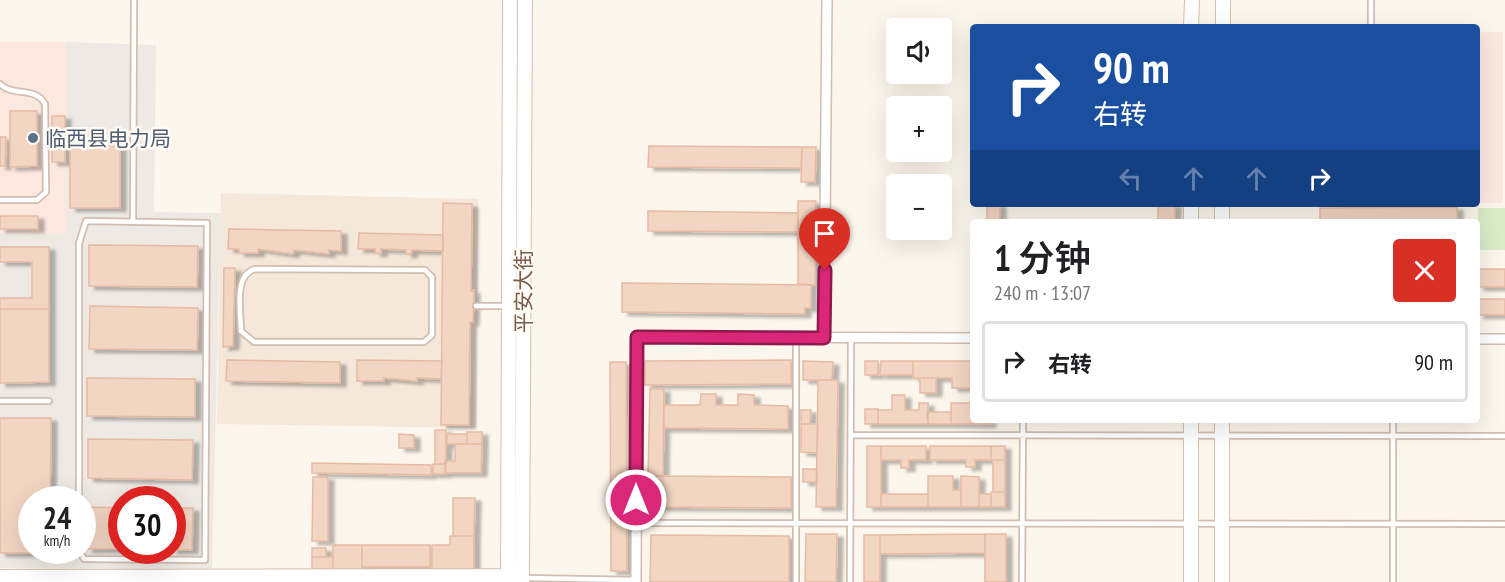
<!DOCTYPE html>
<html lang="zh">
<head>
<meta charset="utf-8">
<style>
  :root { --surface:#fff; --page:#f2f2f2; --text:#202124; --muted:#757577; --line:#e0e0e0 }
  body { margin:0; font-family:"PT Sans Narrow","Noto Sans SC",sans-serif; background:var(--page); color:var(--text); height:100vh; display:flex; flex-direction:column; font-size:22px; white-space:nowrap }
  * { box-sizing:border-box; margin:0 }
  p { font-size:20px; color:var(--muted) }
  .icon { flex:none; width:33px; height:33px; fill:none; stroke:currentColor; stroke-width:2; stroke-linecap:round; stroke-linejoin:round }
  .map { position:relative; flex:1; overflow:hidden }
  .sheet { position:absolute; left:970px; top:219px; width:510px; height:204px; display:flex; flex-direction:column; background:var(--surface); border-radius:6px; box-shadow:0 6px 24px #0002 }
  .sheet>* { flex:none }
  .banner { position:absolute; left:970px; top:24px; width:510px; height:183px; border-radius:6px; box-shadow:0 6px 24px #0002; background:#1a4fa0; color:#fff; overflow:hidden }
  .fabs { position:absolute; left:886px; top:18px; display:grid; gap:12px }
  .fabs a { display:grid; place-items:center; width:66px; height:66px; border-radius:6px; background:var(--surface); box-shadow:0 6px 24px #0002; font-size:30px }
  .speed { position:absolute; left:18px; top:486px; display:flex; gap:12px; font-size:30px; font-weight:700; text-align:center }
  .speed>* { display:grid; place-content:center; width:78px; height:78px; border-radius:50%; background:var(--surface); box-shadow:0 6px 24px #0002; line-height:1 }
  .speed small { font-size:15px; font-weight:400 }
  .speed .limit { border:9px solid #d22; background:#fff; color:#111 }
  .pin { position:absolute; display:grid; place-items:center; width:51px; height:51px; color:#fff; margin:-62px -26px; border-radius:50% 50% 50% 0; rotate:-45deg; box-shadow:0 0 6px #0007 }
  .pin .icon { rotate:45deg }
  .me { position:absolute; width:66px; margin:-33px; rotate:0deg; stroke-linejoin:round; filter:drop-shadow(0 0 4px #0008) }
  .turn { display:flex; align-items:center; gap:21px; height:126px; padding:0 24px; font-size:27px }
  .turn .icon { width:78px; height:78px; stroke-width:2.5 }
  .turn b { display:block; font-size:42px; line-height:51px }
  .lanes { display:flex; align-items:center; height:57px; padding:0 24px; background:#0003; justify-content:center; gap:30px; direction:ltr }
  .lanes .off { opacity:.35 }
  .round { display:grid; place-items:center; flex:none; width:63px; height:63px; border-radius:6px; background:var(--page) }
  .head { display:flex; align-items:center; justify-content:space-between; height:102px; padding:0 24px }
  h1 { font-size:36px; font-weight:600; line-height:45px }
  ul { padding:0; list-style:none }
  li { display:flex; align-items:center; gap:18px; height:81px; margin:0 12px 9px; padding:0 12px; border:3px solid var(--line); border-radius:6px }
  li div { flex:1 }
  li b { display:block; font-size:22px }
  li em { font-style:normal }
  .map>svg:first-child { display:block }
  .residential { fill:#f5e8da }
  .commercial { fill:#fde8e0 }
  .industrial { fill:#efe9e4; fill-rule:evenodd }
  .green { fill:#d8ecc9 }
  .building { fill:#f3d5c3; stroke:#e6bba3; stroke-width:1.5; filter:url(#shadow) }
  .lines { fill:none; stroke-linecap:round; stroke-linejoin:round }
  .lane-casing { stroke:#d1beb0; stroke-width:8 }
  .street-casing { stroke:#d1beb0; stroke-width:12 }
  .secondary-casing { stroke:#d6c0b0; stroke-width:16 }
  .lane { stroke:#fff; stroke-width:4.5 }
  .street { stroke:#fff; stroke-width:9 }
  .secondary { stroke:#fff; stroke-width:14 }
  .route-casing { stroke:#8e194d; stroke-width:15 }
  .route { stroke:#db2777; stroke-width:10 }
  .service-dot { fill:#5c6f8a; stroke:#fffaf3; stroke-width:2 }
  .labels { text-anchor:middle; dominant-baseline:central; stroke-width:5; stroke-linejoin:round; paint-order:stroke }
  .service-label { font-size:21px; fill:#4e5e75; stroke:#fffaf3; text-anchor:start }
  .street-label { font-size:21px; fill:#7a5c4d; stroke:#fffaf3 }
</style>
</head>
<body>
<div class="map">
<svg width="1505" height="582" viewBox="0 0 1505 582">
  <defs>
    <filter id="shadow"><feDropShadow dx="6" dy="3.5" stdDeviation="1.5" flood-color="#0004"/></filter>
  </defs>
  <rect width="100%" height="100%" fill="#fdf6ec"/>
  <path class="residential" d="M221,193L478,199L477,428L217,424Z"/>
  <path class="commercial" d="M1478,32H1503V203H1478Z
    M0,42H66V234H0Z"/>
  <path class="industrial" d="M66,42L156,45L154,212L221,213L212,569L0,568V234L66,233ZM32,500H82V550H32ZM122,500H172V550H122Z"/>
  <path class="green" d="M1478,208H1505V250H1478V222H1467H1478Z"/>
  <path class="building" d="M10,111H37V166L10,167Z
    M52,116H65V162H52Z
    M0,137H6L5,166H0Z
    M70,145L120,146V208H70Z
    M649,146L802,147L801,168L648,167Z
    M802,147H816L815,182H801Z
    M798,201H816L815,285L798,284Z
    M443,203L472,204L471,291L474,290L473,322H470L469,425H441Z
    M987,204H1000V222H987Z
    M1175,204V222H1158V204Z
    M1457,207V222H1320V208Z
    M648,211L798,213V232L648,231Z
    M0,216H38V229H0Z
    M229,229L341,231V251L329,250V254L294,250L293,254L258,249V253H239V249H228Z
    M359,233L443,235V251L412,250L411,254H406V250L381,249V253H375V249H358Z
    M89,245L198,246L197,287L89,286Z
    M0,247H49V309H0V298H32V262H0Z
    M224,268H235L233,346L223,347Z
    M1478,269H1505V287H1478Z
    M622,283L811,285V308H805V314L622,312Z
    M1478,299H1505V315H1478Z
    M90,306L198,308L197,350L89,349Z
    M0,309H49V382L0,383Z
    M227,360L340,362V383L226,381Z
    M357,360L442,361L441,379L417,378V381L384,378V381H357Z
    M791,360V384L645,385V361Z
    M803,361L833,362L832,380H803Z
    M865,361H878V375H865Z
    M881,361H913V375H880Z
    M913,361H974V388H952V378H913Z
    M610,362H626L627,571H611Z
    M87,378L195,379V417L87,416Z
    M920,378H936V393H920Z
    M818,380H838L836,507H816Z
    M650,389H664L663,476H648Z
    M701,394H716V405H738V394L754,395V405L788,406V429L664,428V405H700Z
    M892,395H905V410H919V403H928V424H878V410H892Z
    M951,403H974V420H990V424H951Z
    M865,409H878V424H865Z
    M801,410H811L810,424H801Z
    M927,412H951V424H928Z
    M0,418H51L50,500H32V550H50V553H0Z
    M801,424H818L817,453L801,452Z
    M435,430H446V464H435Z
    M467,432H482V444H467Z
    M399,434L414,435V448H399Z
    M447,434H467V444H447Z
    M88,439L193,440L192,480L88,478Z
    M455,444H482L481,473H445V461H455Z
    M867,446H881V507H867Z
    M881,446H926V460H909V468H901V460H881Z
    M930,446H991V460H975V467H966V460H930Z
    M991,446H1005V460H991Z
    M993,460H1005V492H993Z
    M312,463L431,465V475L312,473Z
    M433,464H446L445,474H433Z
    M803,469H817V482H803Z
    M648,476L791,477V508L648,507Z
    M928,476H953V490H961V507H928Z
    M961,476L979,477V507H961Z
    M313,477H328V541H312Z
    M991,492H1005V507H991Z
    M881,494H928V507H881Z
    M979,494H991V507H979Z
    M453,498H475L474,536H453Z
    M87,507L122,508V549H87Z
    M172,508H193L192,550H172Z
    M806,534H837L836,582H805Z
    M985,534V553L880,554V535Z
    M985,534H1006V582H985Z
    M651,535L789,536V582H650Z
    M864,535H880V582H864Z
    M450,536H474V569H432V545H450Z
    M333,545H362V570L333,569Z
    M362,545H430V567H362Z
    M312,548H326V557H312Z
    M312,557H333V569H312Z"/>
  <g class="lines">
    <defs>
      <path id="lane" d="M1371,27V0
        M0,84C13,97 35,86 45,104L46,192L37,200H0
        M133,222L134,0
        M255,269L425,270L432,277V335L424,342H254L241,331C241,312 233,275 255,269Z
        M476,306H506
        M796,337V582
        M0,401H49
        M851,435L1505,436
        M636,523L1505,524
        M79,550L84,559L205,560L207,223L86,221L79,243V500
        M525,578L636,580
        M850,582L851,339
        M1022,582L1023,420
        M1393,582V420"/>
      <path id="street" d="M824,338L827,0
        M1478,339H1505
        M636,582L637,337L974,338"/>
      <path id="secondary" d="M1191,27L1192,0
        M1223,27V0
        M1191,222V204
        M1222,222V204
        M1191,420V582
        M0,577L508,576
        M508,582L510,0
        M522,582L525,0
        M1222,582V420"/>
    </defs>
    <use href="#lane" class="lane-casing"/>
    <use href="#street" class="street-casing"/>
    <use href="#secondary" class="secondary-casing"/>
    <use href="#lane" class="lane"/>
    <use href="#street" class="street"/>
    <use href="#secondary" class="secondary"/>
  </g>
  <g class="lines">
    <defs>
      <path id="route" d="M636,500L637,337L824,338L825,270"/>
    </defs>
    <use href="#route" class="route-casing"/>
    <use href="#route" class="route"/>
  </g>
  <circle class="service-dot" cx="33" cy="138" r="6"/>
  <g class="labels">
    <g class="service-label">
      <text x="45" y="138">临西县电力局</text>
    </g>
    <g class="street-label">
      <text transform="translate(523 291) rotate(-90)">平安大街</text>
    </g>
  </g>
</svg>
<div class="fabs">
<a><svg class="icon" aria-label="sound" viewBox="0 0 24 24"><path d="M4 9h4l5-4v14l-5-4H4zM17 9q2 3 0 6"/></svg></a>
<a>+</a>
<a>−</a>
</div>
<div class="speed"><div>24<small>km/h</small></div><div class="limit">30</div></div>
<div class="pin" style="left:825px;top:270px;background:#d93025"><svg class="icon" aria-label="arrive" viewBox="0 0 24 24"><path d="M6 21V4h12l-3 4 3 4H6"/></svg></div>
<svg class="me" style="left:636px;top:500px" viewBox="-20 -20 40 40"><circle r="17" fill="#db2777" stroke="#fff" stroke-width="3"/><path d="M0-11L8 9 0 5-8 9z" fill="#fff"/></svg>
<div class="banner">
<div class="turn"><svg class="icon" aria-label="right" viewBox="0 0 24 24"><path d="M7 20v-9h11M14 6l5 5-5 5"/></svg><div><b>90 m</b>右转</div></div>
<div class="lanes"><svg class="icon off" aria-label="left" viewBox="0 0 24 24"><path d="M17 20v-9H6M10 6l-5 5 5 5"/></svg><svg class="icon off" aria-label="ahead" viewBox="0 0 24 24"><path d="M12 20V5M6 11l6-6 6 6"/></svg><svg class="icon off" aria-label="ahead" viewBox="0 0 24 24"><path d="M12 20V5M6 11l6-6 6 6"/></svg><svg class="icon" aria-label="right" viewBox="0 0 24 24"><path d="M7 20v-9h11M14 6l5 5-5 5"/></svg></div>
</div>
<section class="sheet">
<div class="head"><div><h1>1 分钟</h1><p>240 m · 13:07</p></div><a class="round" style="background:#d93025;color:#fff"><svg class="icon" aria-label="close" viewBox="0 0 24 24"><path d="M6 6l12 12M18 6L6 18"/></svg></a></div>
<ul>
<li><svg class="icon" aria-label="right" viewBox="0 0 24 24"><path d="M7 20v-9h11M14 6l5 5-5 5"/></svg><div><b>右转</b></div><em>90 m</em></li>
</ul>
</section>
</div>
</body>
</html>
